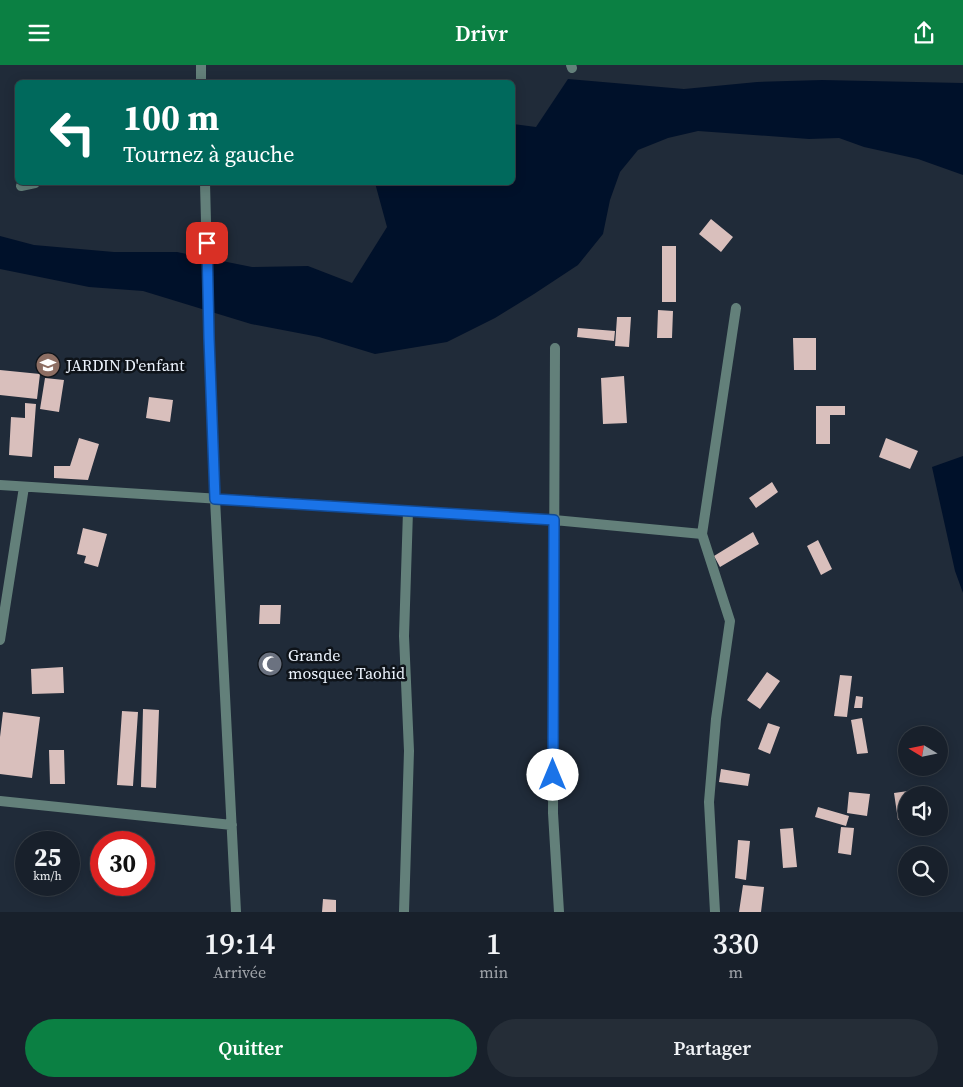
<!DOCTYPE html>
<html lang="fr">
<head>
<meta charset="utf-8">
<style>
  :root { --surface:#18202b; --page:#252d37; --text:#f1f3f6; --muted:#9fa3a9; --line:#363e47; --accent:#0b8043 }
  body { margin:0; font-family:"Source Serif 4",serif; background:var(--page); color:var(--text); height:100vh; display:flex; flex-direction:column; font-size:19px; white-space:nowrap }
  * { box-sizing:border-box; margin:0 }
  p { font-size:16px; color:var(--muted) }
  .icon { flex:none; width:28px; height:28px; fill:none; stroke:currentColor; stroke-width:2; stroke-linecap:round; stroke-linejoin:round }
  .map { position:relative; height:847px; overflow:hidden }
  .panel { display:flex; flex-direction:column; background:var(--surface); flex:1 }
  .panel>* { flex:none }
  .top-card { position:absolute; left:15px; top:15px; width:500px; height:105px; border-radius:8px; box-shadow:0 2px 12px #0003,0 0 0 1px var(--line); background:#00695c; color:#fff; overflow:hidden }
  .needle { width:32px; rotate:280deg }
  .controls { position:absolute; left:898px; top:661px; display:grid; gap:10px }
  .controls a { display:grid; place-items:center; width:50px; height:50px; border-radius:50%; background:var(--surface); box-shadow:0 2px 12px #0003,0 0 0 1px var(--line); font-size:25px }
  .speed { position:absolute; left:15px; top:766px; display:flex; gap:10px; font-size:25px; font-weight:700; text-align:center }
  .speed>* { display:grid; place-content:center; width:65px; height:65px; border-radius:50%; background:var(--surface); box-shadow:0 2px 12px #0003,0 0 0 1px var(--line); line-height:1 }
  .speed small { font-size:12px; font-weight:400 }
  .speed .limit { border:8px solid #d22; background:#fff; color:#111 }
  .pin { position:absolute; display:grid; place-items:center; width:42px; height:42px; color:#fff; margin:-21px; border-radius:10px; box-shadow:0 2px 8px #0006 }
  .me { position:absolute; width:55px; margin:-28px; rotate:0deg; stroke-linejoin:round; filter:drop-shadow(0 0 4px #0008) }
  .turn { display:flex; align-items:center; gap:18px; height:105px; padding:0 25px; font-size:22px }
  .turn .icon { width:65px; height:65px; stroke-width:2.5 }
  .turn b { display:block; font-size:35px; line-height:42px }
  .eta { display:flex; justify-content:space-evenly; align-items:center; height:85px; text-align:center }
  .eta b { font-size:30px; font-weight:600; line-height:35px }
  .button { display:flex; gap:10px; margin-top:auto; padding:10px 25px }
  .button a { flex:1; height:58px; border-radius:30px; background:var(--accent); color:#fff; font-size:20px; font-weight:600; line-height:58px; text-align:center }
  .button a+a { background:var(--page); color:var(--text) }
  header { display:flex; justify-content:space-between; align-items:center; height:65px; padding:0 25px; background:var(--accent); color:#fff; font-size:22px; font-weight:600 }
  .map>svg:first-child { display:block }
  .water { fill:#00112a }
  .building { fill:#d9bfbc }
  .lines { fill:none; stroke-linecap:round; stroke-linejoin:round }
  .street { stroke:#63807a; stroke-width:10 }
  .route-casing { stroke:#114b97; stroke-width:12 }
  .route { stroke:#1a73e8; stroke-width:9 }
  .labels { text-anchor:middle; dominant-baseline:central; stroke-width:5; stroke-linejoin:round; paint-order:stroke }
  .poi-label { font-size:16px; fill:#edf4fe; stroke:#0e1319; text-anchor:start }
</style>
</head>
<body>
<header><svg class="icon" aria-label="menu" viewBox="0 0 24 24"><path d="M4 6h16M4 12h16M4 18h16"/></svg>Drivr<svg class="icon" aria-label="share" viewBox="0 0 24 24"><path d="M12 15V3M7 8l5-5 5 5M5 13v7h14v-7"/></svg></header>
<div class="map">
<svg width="963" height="847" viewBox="0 0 963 847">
  <rect width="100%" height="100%" fill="#202b39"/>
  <path class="water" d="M568,14L684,24L757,17L822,15L963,18V110L918,94L864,82L839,73L809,74L698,66L668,73L638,85L620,107L610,135L603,169L578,200L534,229L495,253L447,277L375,289L319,272L251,259L143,226L89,222L0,204V171L34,180L114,187H177L252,202L308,201L352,218L387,162L375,118H512L513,59L536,62Z
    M963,391V528L955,506L932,402Z"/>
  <path class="building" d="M711,154L733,172L721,187L699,169Z
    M662,181H676V237H662Z
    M658,245L673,246L672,273H657Z
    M617,252H631L629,282L615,281Z
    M578,263L615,266L614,276L577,272Z
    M793,273H816V305H794Z
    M0,305L40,309L37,334L0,330Z
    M624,311L627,358L603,359L601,313Z
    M45,313L64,315L59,347L40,344Z
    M149,332L173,335L170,357L146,353Z
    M25,338L36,339L32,392L9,390L11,352L25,353Z
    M816,341H845V350H830V379H816Z
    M79,373L99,379L88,415L54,413V401H70Z
    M886,373L918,386L910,404L879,392Z
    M772,417L778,427L756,443L749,433Z
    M83,463L107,469L98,502L84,498L86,491L77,489Z
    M753,467L759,479L720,502L714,491Z
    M818,475L832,504L821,510L807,481Z
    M260,540H281L280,559H259Z
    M63,602L64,628L32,629L31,604Z
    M767,607L780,616L760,644L747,635Z
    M840,610L852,611L847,652L834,651Z
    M856,631L863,632L862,643H854Z
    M143,644L159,645L156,723L141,722Z
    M122,646L138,647L133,721L117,720Z
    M3,647L40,652L32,713L0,709V672Z
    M862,653L868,688L857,689L851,655Z
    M768,658L780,662L770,689L758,684Z
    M49,685H64L65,719H50Z
    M721,704L750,709L748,721L719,717Z
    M908,726L906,754L898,755L894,728Z
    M849,727L870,729L867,751L847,748Z
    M818,742L849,751L846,761L815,752Z
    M841,762L854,763L851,790L838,788Z
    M793,763L797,802L783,803L780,764Z
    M738,775L750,776L746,815L735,813Z
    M743,820L764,822L761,847H739Z
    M323,834L336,835V847H322Z"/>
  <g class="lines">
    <path class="street" d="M201,0V18
      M571,0L572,3
      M205,118L209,273L215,434L236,847
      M21,121L35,118
      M555,283L553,748L559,847
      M0,420L554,455L702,469
      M0,575L24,422
      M0,736L232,760
      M404,847L409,686L404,571L408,446
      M715,847L709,737L716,654L730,556L702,469L736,243"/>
  </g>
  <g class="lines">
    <defs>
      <path id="route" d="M207,178L209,273L215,434L554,455L553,710"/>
    </defs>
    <use href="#route" class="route-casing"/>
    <use href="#route" class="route"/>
  </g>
  <defs>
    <symbol id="school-disc" viewBox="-11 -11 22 22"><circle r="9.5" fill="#8d6e63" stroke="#0e1319"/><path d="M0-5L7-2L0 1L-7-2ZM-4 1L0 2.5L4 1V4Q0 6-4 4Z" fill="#fff"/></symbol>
    <symbol id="mosque-disc" viewBox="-11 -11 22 22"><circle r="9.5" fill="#6b7280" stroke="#0e1319"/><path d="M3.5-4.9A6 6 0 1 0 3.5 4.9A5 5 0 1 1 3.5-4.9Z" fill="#fff"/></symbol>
  </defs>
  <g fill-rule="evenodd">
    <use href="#school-disc" x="34" y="286" width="28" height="28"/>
    <use href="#mosque-disc" x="256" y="585" width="28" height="28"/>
  </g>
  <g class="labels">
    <g class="poi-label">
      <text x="66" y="300">JARDIN D'enfant</text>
      <text x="288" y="590">Grande<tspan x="288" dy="18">mosquee Taohid</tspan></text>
    </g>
  </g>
</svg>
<div class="controls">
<a><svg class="needle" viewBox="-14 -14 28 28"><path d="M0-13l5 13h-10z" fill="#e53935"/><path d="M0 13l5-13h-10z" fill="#9fa3a9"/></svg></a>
<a><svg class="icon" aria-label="sound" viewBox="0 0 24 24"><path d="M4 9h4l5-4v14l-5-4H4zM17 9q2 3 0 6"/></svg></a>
<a><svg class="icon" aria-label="search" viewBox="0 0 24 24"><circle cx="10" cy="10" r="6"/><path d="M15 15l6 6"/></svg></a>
</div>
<div class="speed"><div>25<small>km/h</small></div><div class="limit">30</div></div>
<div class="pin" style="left:207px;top:178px;background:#d93025"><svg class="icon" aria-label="arrive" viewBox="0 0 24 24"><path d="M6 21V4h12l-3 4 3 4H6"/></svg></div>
<svg class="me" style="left:553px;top:710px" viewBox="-20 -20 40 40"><circle r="19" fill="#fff"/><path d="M0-13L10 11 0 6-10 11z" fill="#1a73e8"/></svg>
<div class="top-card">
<div class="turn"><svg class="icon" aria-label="left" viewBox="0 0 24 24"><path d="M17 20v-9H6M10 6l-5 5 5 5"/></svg><div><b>100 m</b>Tournez à gauche</div></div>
</div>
</div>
<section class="panel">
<div class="eta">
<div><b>19:14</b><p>Arrivée</p></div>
<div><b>1</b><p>min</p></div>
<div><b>330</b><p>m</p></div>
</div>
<div class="button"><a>Quitter</a><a>Partager</a></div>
</section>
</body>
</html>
